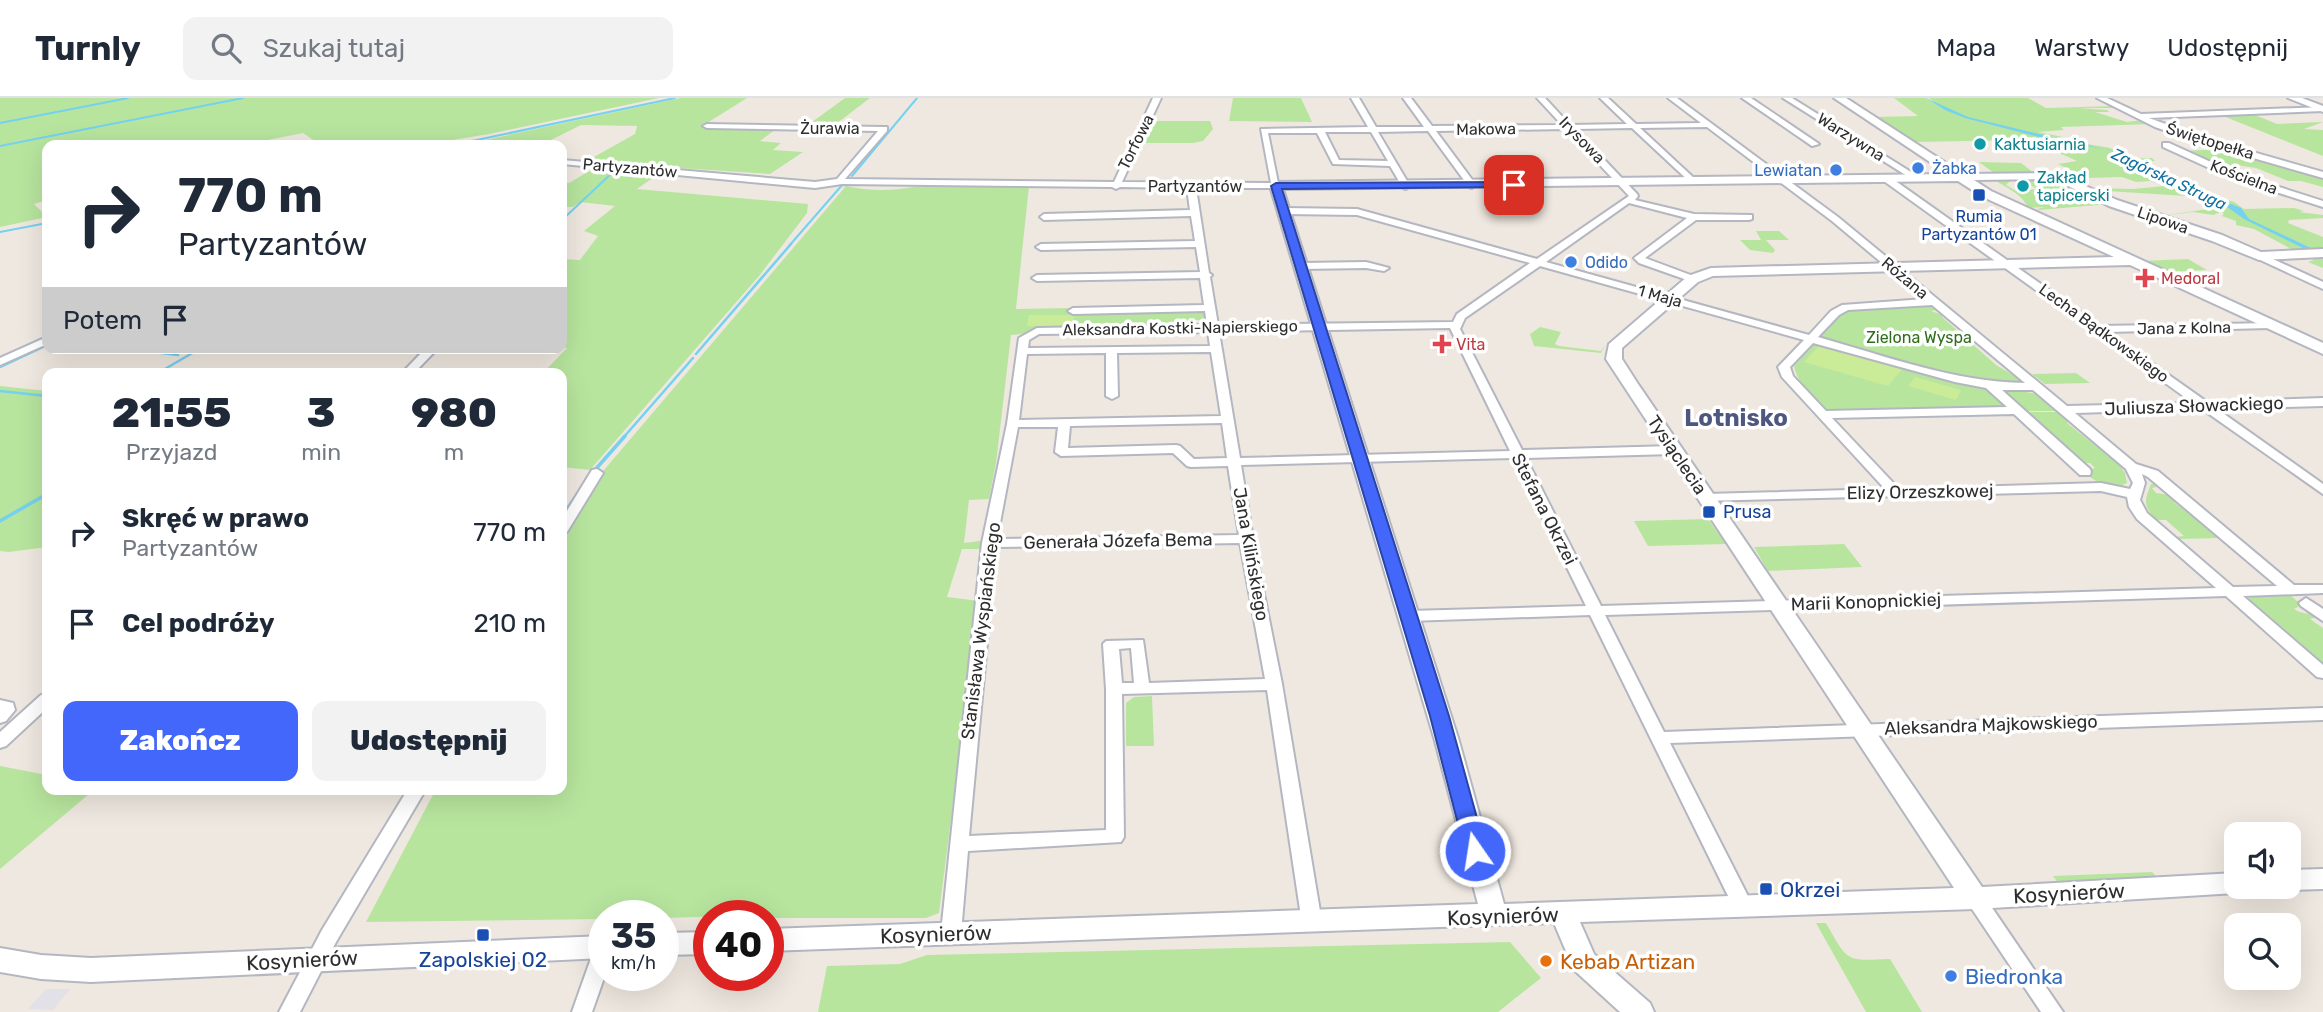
<!DOCTYPE html>
<html lang="pl">
<head>
<meta charset="utf-8">
<style>
  :root { --surface:#fff; --page:#f2f2f3; --text:#1f2937; --muted:#747a83; --line:#e0e1e3; --accent:#4267fa }
  body { margin:0; font-family:Rubik,sans-serif; background:var(--page); color:var(--text); height:100vh; display:flex; flex-direction:column; font-size:26px; white-space:nowrap }
  * { box-sizing:border-box; margin:0 }
  p { font-size:23px; color:var(--muted) }
  .icon { flex:none; width:38px; height:38px; fill:none; stroke:currentColor; stroke-width:2; stroke-linecap:round; stroke-linejoin:round }
  .map { position:relative; flex:1; overflow:hidden }
  .details { position:absolute; left:42px; top:270px; width:525px; height:427px; display:flex; flex-direction:column; background:var(--surface); border-radius:14px; box-shadow:0 7px 28px #0002 }
  .details>* { flex:none }
  .top-card { position:absolute; left:42px; top:42px; width:525px; height:214px; border-radius:14px; box-shadow:0 7px 28px #0002; background:#fff; color:var(--text); overflow:hidden }
  .buttons { position:absolute; left:2224px; top:724px; display:grid; gap:14px }
  .buttons a { display:grid; place-items:center; width:77px; height:77px; border-radius:14px; background:var(--surface); box-shadow:0 7px 28px #0002; font-size:35px }
  .speed { position:absolute; left:588px; top:802px; display:flex; gap:14px; font-size:35px; font-weight:700; text-align:center }
  .speed>* { display:grid; place-content:center; width:91px; height:91px; border-radius:50%; background:var(--surface); box-shadow:0 7px 28px #0002; line-height:1 }
  .speed small { font-size:18px; font-weight:400 }
  .speed .limit { border:10px solid #d22; background:#fff; color:#111 }
  .pin { position:absolute; display:grid; place-items:center; width:60px; height:60px; color:#fff; margin:-30px; border-radius:14px; box-shadow:0 4px 10px #0006 }
  .me { position:absolute; width:77px; margin:-38px; rotate:347deg; stroke-linejoin:round; filter:drop-shadow(0 0 5px #0008) }
  .turn { display:flex; align-items:center; gap:24px; height:147px; padding:0 21px; font-size:32px }
  .turn .icon { width:91px; height:91px; stroke-width:2.5 }
  .turn b { display:block; font-size:49px; line-height:60px }
  .then { display:flex; align-items:center; height:66px; padding:0 21px; background:#0003; gap:14px; font-size:26px }
  .eta { display:flex; justify-content:space-evenly; align-items:center; height:119px; text-align:center }
  .eta b { font-size:42px; font-weight:800; line-height:49px }
  .button { display:flex; gap:14px; margin-top:auto; padding:14px 21px }
  .button a { flex:1; height:80px; border-radius:14px; background:var(--accent); color:#fff; font-size:28px; font-weight:800; line-height:80px; text-align:center }
  .button a+a { background:var(--page); color:var(--text) }
  ul { padding:0; list-style:none }
  li { display:flex; align-items:center; gap:21px; height:91px; padding:0 21px }
  li div { flex:1 }
  li b { display:block; font-size:26px }
  li em { font-style:normal }
  header { display:flex; align-items:center; gap:42px; box-sizing:border-box; height:98px; padding:0 35px; background:var(--surface); border-bottom:2px solid var(--line) }
  header strong { font-size:33px }
  nav { display:flex; gap:38px; margin-inline-start:auto; font-size:24px }
  .search { width:490px; height:63px; background:var(--page); display:flex; align-items:center; gap:18px; box-sizing:border-box; padding:0 24px; border-radius:14px; color:var(--muted); font-size:26px }
  .map>svg:first-child { display:block }
  .industrial { fill:#e2e1e8 }
  .green { fill:#b7e59e }
  .pitch { fill:#caec99 }
  .water { fill:#75d1f0 }
  .lines { fill:none; stroke-linecap:round; stroke-linejoin:round }
  .stream-far2 { stroke:#75d1f0; stroke-width:2 }
  .stream-far1 { stroke:#75d1f0; stroke-width:2.5 }
  .stream { stroke:#75d1f0; stroke-width:3.5 }
  .street-casing { stroke:#b4b7c1; stroke-width:4 }
  .secondary-casing { stroke:#b4b7c1; stroke-width:4 }
  .street { fill:#fff; fill-rule:evenodd }
  .secondary { fill:#fff; fill-rule:evenodd }
  .route { fill:#4267fa; stroke:#2b43a2; stroke-width:2 }
  .culture-dot { fill:#0f9aa8; stroke:#fff; stroke-width:2.5 }
  .shop-dot { fill:#3f7fe0; stroke:#fff; stroke-width:2.5 }
  .transit-dot { fill:#1a4fb4; stroke:#fff; stroke-width:2.5 }
  .health-dot { fill:#e0444e; stroke:#fff; stroke-width:2.5 }
  .food-dot { fill:#e8710a; stroke:#fff; stroke-width:2.5 }
  .labels { text-anchor:middle; dominant-baseline:central; stroke-width:7; stroke-linejoin:round; paint-order:stroke }
  .far-street-label { font-size:16px; fill:#2e2e2e; stroke:#fff }
  .far-culture-label { font-size:16px; fill:#0d838f; stroke:#fff; text-anchor:start }
  .far-shop-label { font-size:16px; fill:#366cbe; stroke:#fff; text-anchor:start }
  .far-water-label { font-size:16px; font-style:italic; fill:#0d71a2; stroke:#fff }
  .far-transit-label { font-size:16px; fill:#164399; stroke:#fff }
  .far-health-label { font-size:16px; fill:#be3a42; stroke:#fff; text-anchor:start }
  .far-park-label { font-size:16px; fill:#2d6d1b; stroke:#fff }
  .street-label { font-size:18px; fill:#2e2e2e; stroke:#fff }
  .transit-label { font-size:18px; fill:#164399; stroke:#fff; text-anchor:start }
  .near-transit-label { font-size:21px; fill:#164399; stroke:#fff; text-anchor:start }
  .near-street-label { font-size:21px; fill:#2e2e2e; stroke:#fff }
  .near-food-label { font-size:21px; fill:#c56008; stroke:#fff; text-anchor:start }
  .near-shop-label { font-size:21px; fill:#366cbe; stroke:#fff; text-anchor:start }
  .district-label { font-size:24px; font-weight:bold; fill:#4d577f; stroke:#fff }
</style>
</head>
<body>
<header>
<strong>Turnly</strong>
<div class="search"><svg class="icon" aria-label="search" viewBox="0 0 24 24"><circle cx="10" cy="10" r="6"/><path d="M15 15l6 6"/></svg>Szukaj tutaj</div>
<nav><a>Mapa</a><a>Warstwy</a><a>Udostępnij</a></nav>
</header>
<div class="map">
<svg width="2323" height="914" viewBox="0 0 2323 914">
  <rect width="100%" height="100%" fill="#efe8e0"/>
  <path class="industrial" d="M46,891H70L53,912L28,911Z"/>
  <path class="green" d="M0,0H659L489,36L422,47H321L303,35L243,47H47V102L34,106L47,119L0,129Z
    M680,0H747L707,25L705,30L776,31L760,43L781,45L773,52L803,54L770,76L585,64L635,36L637,28L581,27L541,47H462Z
    M845,0H870L832,29L808,27Z
    M1233,0H1301L1312,24L1229,23Z
    M1894,0H1926L1947,13L1929,0H2028L2046,10L2115,8L2119,10H2079L2107,12L2109,14H2095L2127,24L2143,22L2152,26L2061,29L2064,32L2038,34L2073,41L2065,42L2110,50L2132,61L2152,60L2155,63L2145,64L2150,67L2149,71L2168,81L2194,85L2190,88L2198,93L2234,104L2244,111L2294,110L2304,113L2299,114L2323,117V120L2289,122L2288,125L2323,139V170L2308,164L2314,162L2311,160L2282,162L2277,160L2313,158L2307,154H2263L2295,153L2254,131L2236,127V123L2222,118L2224,116L2221,114L2213,117L2193,114L2161,118L2215,110L2202,99L2091,92L2106,101L2063,79L2062,77L2086,90L2133,91L2165,88L2150,83L2136,84L2122,79L2087,80L2058,66L2077,63L2057,54L2042,52L2048,51L2030,44L2040,43L2036,39H2018L2022,42L1915,44L1938,60H1935L1864,14L1876,19L1918,18Z
    M2250,15L2277,26L2323,24L2304,31L2323,32V58L2218,16Z
    M1151,23H1210L1213,31L1203,43L1193,45H1142Z
    M2223,51L2323,78V89L2301,83H2288L2256,70L2237,67L2217,68L2183,53Z
    M1979,64L2021,65L2034,75H1994Z
    M596,69L661,74L637,91L808,106L807,115L759,178L590,372L562,369V275H543L567,250L562,249V161L580,162L598,138L584,133L615,108L580,104L573,109H562V84L569,85Z
    M2013,79L2018,82H2011L2006,87L2016,93L2037,91L2018,80L2030,82L2027,80L2054,81L2109,106L2039,112L2037,111L2046,109L2028,110C2022,95 2003,88 1991,80Z
    M846,88C868,93 892,93 913,89L1029,88L1016,211L1072,210V214L1204,212L1206,222H1190L1191,227L1036,229L1023,236L1011,237L996,365L989,401L969,402L964,445L986,442L985,451H962L947,499L979,503L939,815L926,820H768V817L663,820V817H604V821L366,824L436,691H562V441L604,372Z
    M1756,133H1779L1789,142H1766L1775,152L1773,155L1750,152L1740,142H1761Z
    M2188,161L2207,172L2167,174L2142,163Z
    M1929,208L1937,212L1931,213L1943,217L1942,219L1996,267L2020,281L2019,285L1970,281L1820,239L1837,218L1851,211Z
    M1540,229L1561,234L1555,246L1559,248L1601,253L1605,247L1601,255L1534,248L1530,236Z
    M1815,245L1988,291L2005,308L1922,312L1827,313C1813,302 1797,284 1794,268Z
    M2076,275L2090,285L2045,286L2032,276Z
    M0,288L47,293V449L9,454L0,453Z
    M2011,291L2037,296L2057,313H2020L2002,293Z
    M2021,314H2058L2068,322L2067,325L2119,366L2125,375L2127,385C2113,393 2097,385 2086,376L2091,375L2089,372L2095,370L2090,365H2082Z
    M2151,386H2156L2157,389L2152,390L2156,395L2170,397L2175,405L2221,440L2179,441L2190,452L2175,439L2184,438L2166,422H2157C2143,409 2144,403 2151,386Z
    M1708,421L1726,446L1648,448L1634,423Z
    M1844,446L1862,469L1768,473L1754,449Z
    M2290,497L2302,507L2294,511C2302,517 2310,514 2317,519L2310,521L2323,530V567L2248,502L2252,498Z
    M1152,598L1154,648H1126V605L1134,599Z
    M0,668L47,677V691H95L0,771Z
    M2152,774L2159,781L2059,786L2053,778Z
    M1816,825H1826C1848,864 1845,863 1890,861L1922,914H1866Z
    M1510,844L1541,880L1498,914H818L827,868L900,866L927,857Z"/>
  <path class="pitch" d="M1029,217H1074L1073,228H1027Z
    M1819,248L1902,271L1888,288L1804,264Z
    M1915,279L1961,292L1956,302L1908,288Z"/>
  <path class="water" d="M1926,0L1968,19L2124,56L2162,78L2241,110L2249,121L2313,151L2323,157V160L2244,121L2223,106L2156,77L2113,53L2039,39L1965,20L1945,12Z"/>
  <g class="lines">
    <path class="stream-far2" d="M0,25L128,0
      M453,47L675,0
      M0,48L243,0
      M852,78L917,0
      M562,122L614,73
      M0,134L47,125
      M789,148L843,86"/>
    <path class="stream-far1" d="M122,250L178,257
      M696,256L791,146
      M0,260L47,238
      M0,269L47,247
      M158,275L201,250
      M0,293L47,298
      M623,340L693,260"/>
    <path class="stream" d="M594,373L625,338
      M562,418L581,391
      M0,423L47,396"/>
    <defs>
      <path id="street" d="M1153,0H1161L1122,84L1271,85L1261,31L1368,29L1351,0H1359L1376,29H1424L1403,0H1411L1432,28L1562,27L1537,0H1545L1570,27L1627,26L1600,0H1608L1636,26L1701,25L1668,0H1677L1838,119L2067,308L2193,305L1881,81V77H1887L2100,228L2274,225V229L2270,230L2108,234L2207,304L2323,300V308L2217,311L2323,386V396L2202,311L2075,315L2136,366L2158,373L2294,487H2323V495L2243,498L2323,567V580L2317,579L2226,498L1605,517L1664,634L2323,610V622L1670,645L1753,808L1750,813L1743,816L1736,813L1733,808L1590,517L1409,523L1402,518L1409,513L1586,508L1513,360L1241,367L1253,441L1282,586L1322,825L1319,831L1312,833L1305,831L1302,825L1267,592L1122,596L1124,739L1121,744L968,753L961,835L958,841L951,843L944,841L941,835L982,445L1007,326L1019,240L1037,230L1207,227L1205,213L1073,216L1068,213L1073,210L1204,207L1200,180L1037,183L1032,180L1037,177L1200,174L1196,149L1041,152L1036,149L1041,146L1195,143L1191,118L1044,122L1040,119L1044,116L1190,112L1187,90L1120,89L1116,91L1112,89L842,86L815,90L562,66V62L815,84L837,81L878,33L707,30L703,28L707,26L884,29H887V33L845,81L1114,84ZM1707,29L1832,123L1925,201L1842,207L1831,213L1809,237L1546,164L1629,105L1687,120L1634,160L1639,165L1690,183H1696V179L1645,160L1696,122H1749L1752,121V117L1694,116L1635,102L1638,98L1637,96L1575,31L1632,30L1692,86L1695,85V81L1640,30ZM1566,31L1629,98L1537,161L1357,111L1284,110L1280,113L1284,116L1357,117L1530,165L1457,216L1453,224L1218,227L1210,179L1212,177L1209,175L1196,90H1279L1268,35H1317L1333,66L1390,68L1403,90L1406,91L1410,88L1378,34L1428,33L1469,89L1472,90L1476,87L1436,33ZM1325,34H1371L1388,63L1339,62ZM1540,168L1804,242L1778,269L1782,279L1885,391L1706,396L1701,397L1699,400L1701,403L2101,393L2127,399L2129,409L2137,421L2216,490L1601,508L1526,360L1674,356L1680,352L1674,348L1522,352L1460,231L1465,220ZM1932,207L2025,285C1954,284 1886,258 1818,239L1839,217L1848,212ZM1450,230L1510,353L1240,360L1219,234ZM1208,234L1210,248L1028,250L1029,242L1039,236ZM1813,245L1955,284L1986,290L2007,309L1826,313L1793,278L1790,269ZM1211,254L1221,318L1019,322L1027,256L1106,255V298L1112,301L1118,298L1117,255ZM2002,292H2033L2126,371L2133,385L2130,391L2101,385L1899,391L1832,320L2014,316L2080,377H2090L2091,374L2090,371ZM1222,325L1227,360L1194,361L1180,348L1176,347L1068,350L1070,328ZM1018,329H1058L1055,354L1061,358L1173,355L1187,368L1191,369L1228,368L1239,437L997,441ZM2142,376L2148,379L2277,488L2233,489L2147,415L2140,402L2145,385ZM1240,445L1265,581L1149,585L1143,542L1106,543L1103,546L1106,591V732L969,738L996,449ZM1131,550L1134,585H1122L1119,551Z
        M1742,0H1751L1819,46L1812,48Z
        M1783,0H1792L1919,79L1912,81Z
        M2097,0H2107L2141,16L2323,9V13L2149,20L2207,41L2323,74V80L2201,45L2155,29Z
        M2163,45H2169L2235,75L2323,103V109L2229,79L2163,49Z
        M1511,60H1517L1537,84V88H1531L1511,64Z
        M2256,156H2262L2323,184V191L2256,160Z
        M1366,164L1389,170L1384,173L1366,170L1302,171L1297,168L1302,165Z
        M47,239V246L0,267V260Z
        M426,250H438L414,275H402Z
        M597,371L603,375L567,434L562,435V421L592,372Z
        M2306,500L2323,511V523L2301,508L2299,505Z
        M47,596V610L6,648L0,650V634L41,597Z
        M0,602L13,605L15,612L6,623L0,625Z
        M408,691H426L336,844L300,914H279L322,832Z
        M1975,792L1982,795L2063,914H2041L1968,805L1965,800L1968,795Z
        M604,844L605,877L592,914H572L594,852L597,846Z"/>
      <path id="secondary" d="M1834,0H1846L1963,76L2046,75L2070,81L2117,102L2222,137L2261,154L2323,151V159L2259,162L2212,143L2109,108L2062,85L2046,81L1974,82L1991,93L2323,245V256L2130,167L1713,178L1698,184L1622,250V261L1638,286L1982,789L2236,775V789H2247L2245,792L2236,795L1975,811L1580,824L1594,856L1650,905L1654,914H1620L1574,872L1554,825L768,853V831L1478,806L1435,643L1270,88L1276,84L1948,76ZM1958,83L1983,99L2114,159L1711,170L1688,178L1609,246L1606,261L1954,790L1504,806L1459,643L1283,91Z
        M2288,0H2302L2323,8V14Z
        M2323,771V791L2289,792L2280,789H2289V772Z
        M709,834V856L663,857V835Z
        M604,838V860L91,884L41,881L0,874V850L41,857L91,860Z"/>
    </defs>
    <use href="#street" class="street-casing"/>
    <use href="#secondary" class="secondary-casing"/>
    <use href="#street" class="street"/>
    <use href="#secondary" class="secondary"/>
  </g>
  <path class="route" d="M1514,84L1518,87L1517,89L1282,91L1449,618L1486,753L1483,759L1475,761L1468,759L1465,753L1430,618L1271,88L1276,85Z"/>
  <g class="culture-dot">
    <circle cx="1980" cy="46" r="7"/>
    <circle cx="2023" cy="88" r="7"/>
  </g>
  <g class="shop-dot">
    <circle cx="1918" cy="70" r="7"/>
    <circle cx="1836" cy="72" r="7"/>
    <circle cx="1571" cy="164" r="7"/>
    <circle cx="1951" cy="878" r="7"/>
  </g>
  <g class="transit-dot">
    <rect x="1972" y="90" width="14" height="14" rx="3.5"/>
    <rect x="1702" y="407" width="14" height="14" rx="3.5"/>
    <rect x="1759" y="784" width="14" height="14" rx="3.5"/>
    <rect x="476" y="830" width="14" height="14" rx="3.5"/>
  </g>
  <g class="health-dot">
    <path d="M2141.5 169.5h7v7h7v7h-7v7h-7v-7h-7v-7h7z"/>
    <path d="M1438.5 235.5h7v7h7v7h-7v7h-7v-7h-7v-7h7z"/>
  </g>
  <circle class="food-dot" cx="1546" cy="863" r="7"/>
  <g class="labels">
    <g class="far-street-label">
      <text x="830" y="30">Żurawia</text>
      <text transform="translate(1486 31) rotate(-1)">Makowa</text>
      <text transform="translate(1851 39) rotate(32)">Warzywna</text>
      <text transform="translate(1582 42) rotate(46)">Irysowa</text>
      <text transform="translate(2210 43) rotate(17)">Świętopełka</text>
      <text transform="translate(1136 44) rotate(-63)">Torfowa</text>
      <text transform="translate(630 70) rotate(5)">Partyzantów</text>
      <text transform="translate(2244 79) rotate(21)">Kościelna</text>
      <text x="1195" y="88">Partyzantów</text>
      <text transform="translate(2163 122) rotate(19)">Lipowa</text>
      <text transform="translate(1905 180) rotate(40)">Różana</text>
      <text transform="translate(1660 198) rotate(16)">1 Maja</text>
      <text transform="translate(1180 230) rotate(-1)">Aleksandra Kostki-Napierskiego</text>
      <text transform="translate(2184 230) rotate(-1)">Jana z Kolna</text>
      <text transform="translate(2104 235) rotate(36)">Lecha Bądkowskiego</text>
    </g>
    <g class="far-culture-label">
      <text x="1994" y="46">Kaktusiarnia</text>
      <text x="2037" y="79">Zakład<tspan x="2037" dy="18">tapicerski</tspan></text>
    </g>
    <g class="far-shop-label">
      <text x="1932" y="70">Żabka</text>
      <text x="1822" y="72" text-anchor="end">Lewiatan</text>
      <text x="1585" y="164">Odido</text>
    </g>
    <g class="far-water-label">
      <text transform="translate(2169 81) rotate(25)">Zagórska Struga</text>
    </g>
    <g class="far-transit-label">
      <text x="1979" y="118">Rumia<tspan x="1979" dy="18">Partyzantów 01</tspan></text>
    </g>
    <g class="far-health-label">
      <text x="2161" y="180">Medoral</text>
      <text x="1456" y="246">Vita</text>
    </g>
    <g class="far-park-label">
      <text x="1919" y="239">Zielona Wyspa</text>
    </g>
    <g class="street-label">
      <text transform="translate(2194 308) rotate(-2)">Juliusza Słowackiego</text>
      <text transform="translate(1677 357) rotate(56)">Tysiąclecia</text>
      <text transform="translate(1920 394) rotate(-1)">Elizy Orzeszkowej</text>
      <text transform="translate(1544 411) rotate(63)">Stefana Okrzei</text>
      <text transform="translate(1118 443) rotate(-1)">Generała Józefa Bema</text>
      <text transform="translate(1251 456) rotate(80)">Jana Kilińskiego</text>
      <text transform="translate(1866 504) rotate(-2)">Marii Konopnickiej</text>
      <text transform="translate(981 533) rotate(-83)">Stanisława Wyspiańskiego</text>
      <text transform="translate(1991 627) rotate(-2)">Aleksandra Majkowskiego</text>
    </g>
    <g class="transit-label">
      <text x="1723" y="414">Prusa</text>
    </g>
    <g class="near-transit-label">
      <text x="1780" y="791">Okrzei</text>
      <text x="483" y="861" text-anchor="middle">Zapolskiej 02</text>
    </g>
    <g class="near-street-label">
      <text transform="translate(2069 795) rotate(-3)">Kosynierów</text>
      <text transform="translate(1503 818) rotate(-2)">Kosynierów</text>
      <text transform="translate(936 836) rotate(-2)">Kosynierów</text>
      <text transform="translate(302 862) rotate(-3)">Kosynierów</text>
    </g>
    <g class="near-food-label">
      <text x="1560" y="863">Kebab Artizan</text>
    </g>
    <g class="near-shop-label">
      <text x="1965" y="878">Biedronka</text>
    </g>
    <g class="district-label">
      <text x="1736" y="320">Lotnisko</text>
    </g>
  </g>
</svg>
<div class="buttons">
<a><svg class="icon" aria-label="sound" viewBox="0 0 24 24"><path d="M4 9h4l5-4v14l-5-4H4zM17 9q2 3 0 6"/></svg></a>
<a><svg class="icon" aria-label="search" viewBox="0 0 24 24"><circle cx="10" cy="10" r="6"/><path d="M15 15l6 6"/></svg></a>
</div>
<div class="speed"><div>35<small>km/h</small></div><div class="limit">40</div></div>
<div class="pin" style="left:1514px;top:87px;background:#d93025"><svg class="icon" aria-label="arrive" viewBox="0 0 24 24"><path d="M6 21V4h12l-3 4 3 4H6"/></svg></div>
<svg class="me" style="left:1475px;top:753px" viewBox="-20 -20 40 40"><circle r="17" fill="#4267fa" stroke="#fff" stroke-width="3"/><path d="M0-11L8 9 0 5-8 9z" fill="#fff"/></svg>
<div class="top-card">
<div class="turn"><svg class="icon" aria-label="right" viewBox="0 0 24 24"><path d="M7 20v-9h11M14 6l5 5-5 5"/></svg><div><b>770 m</b>Partyzantów</div></div>
<div class="then">Potem<svg class="icon" aria-label="arrive" viewBox="0 0 24 24"><path d="M6 21V4h12l-3 4 3 4H6"/></svg></div>
</div>
<section class="details">
<div class="eta">
<div><b>21:55</b><p>Przyjazd</p></div>
<div><b>3</b><p>min</p></div>
<div><b>980</b><p>m</p></div>
</div>
<ul>
<li><svg class="icon" aria-label="right" viewBox="0 0 24 24"><path d="M7 20v-9h11M14 6l5 5-5 5"/></svg><div><b>Skręć w prawo</b><p>Partyzantów</p></div><em>770 m</em></li>
<li><svg class="icon" aria-label="arrive" viewBox="0 0 24 24"><path d="M6 21V4h12l-3 4 3 4H6"/></svg><div><b>Cel podróży</b></div><em>210 m</em></li>
</ul>
<div class="button"><a>Zakończ</a><a>Udostępnij</a></div>
</section>
</div>
</body>
</html>
